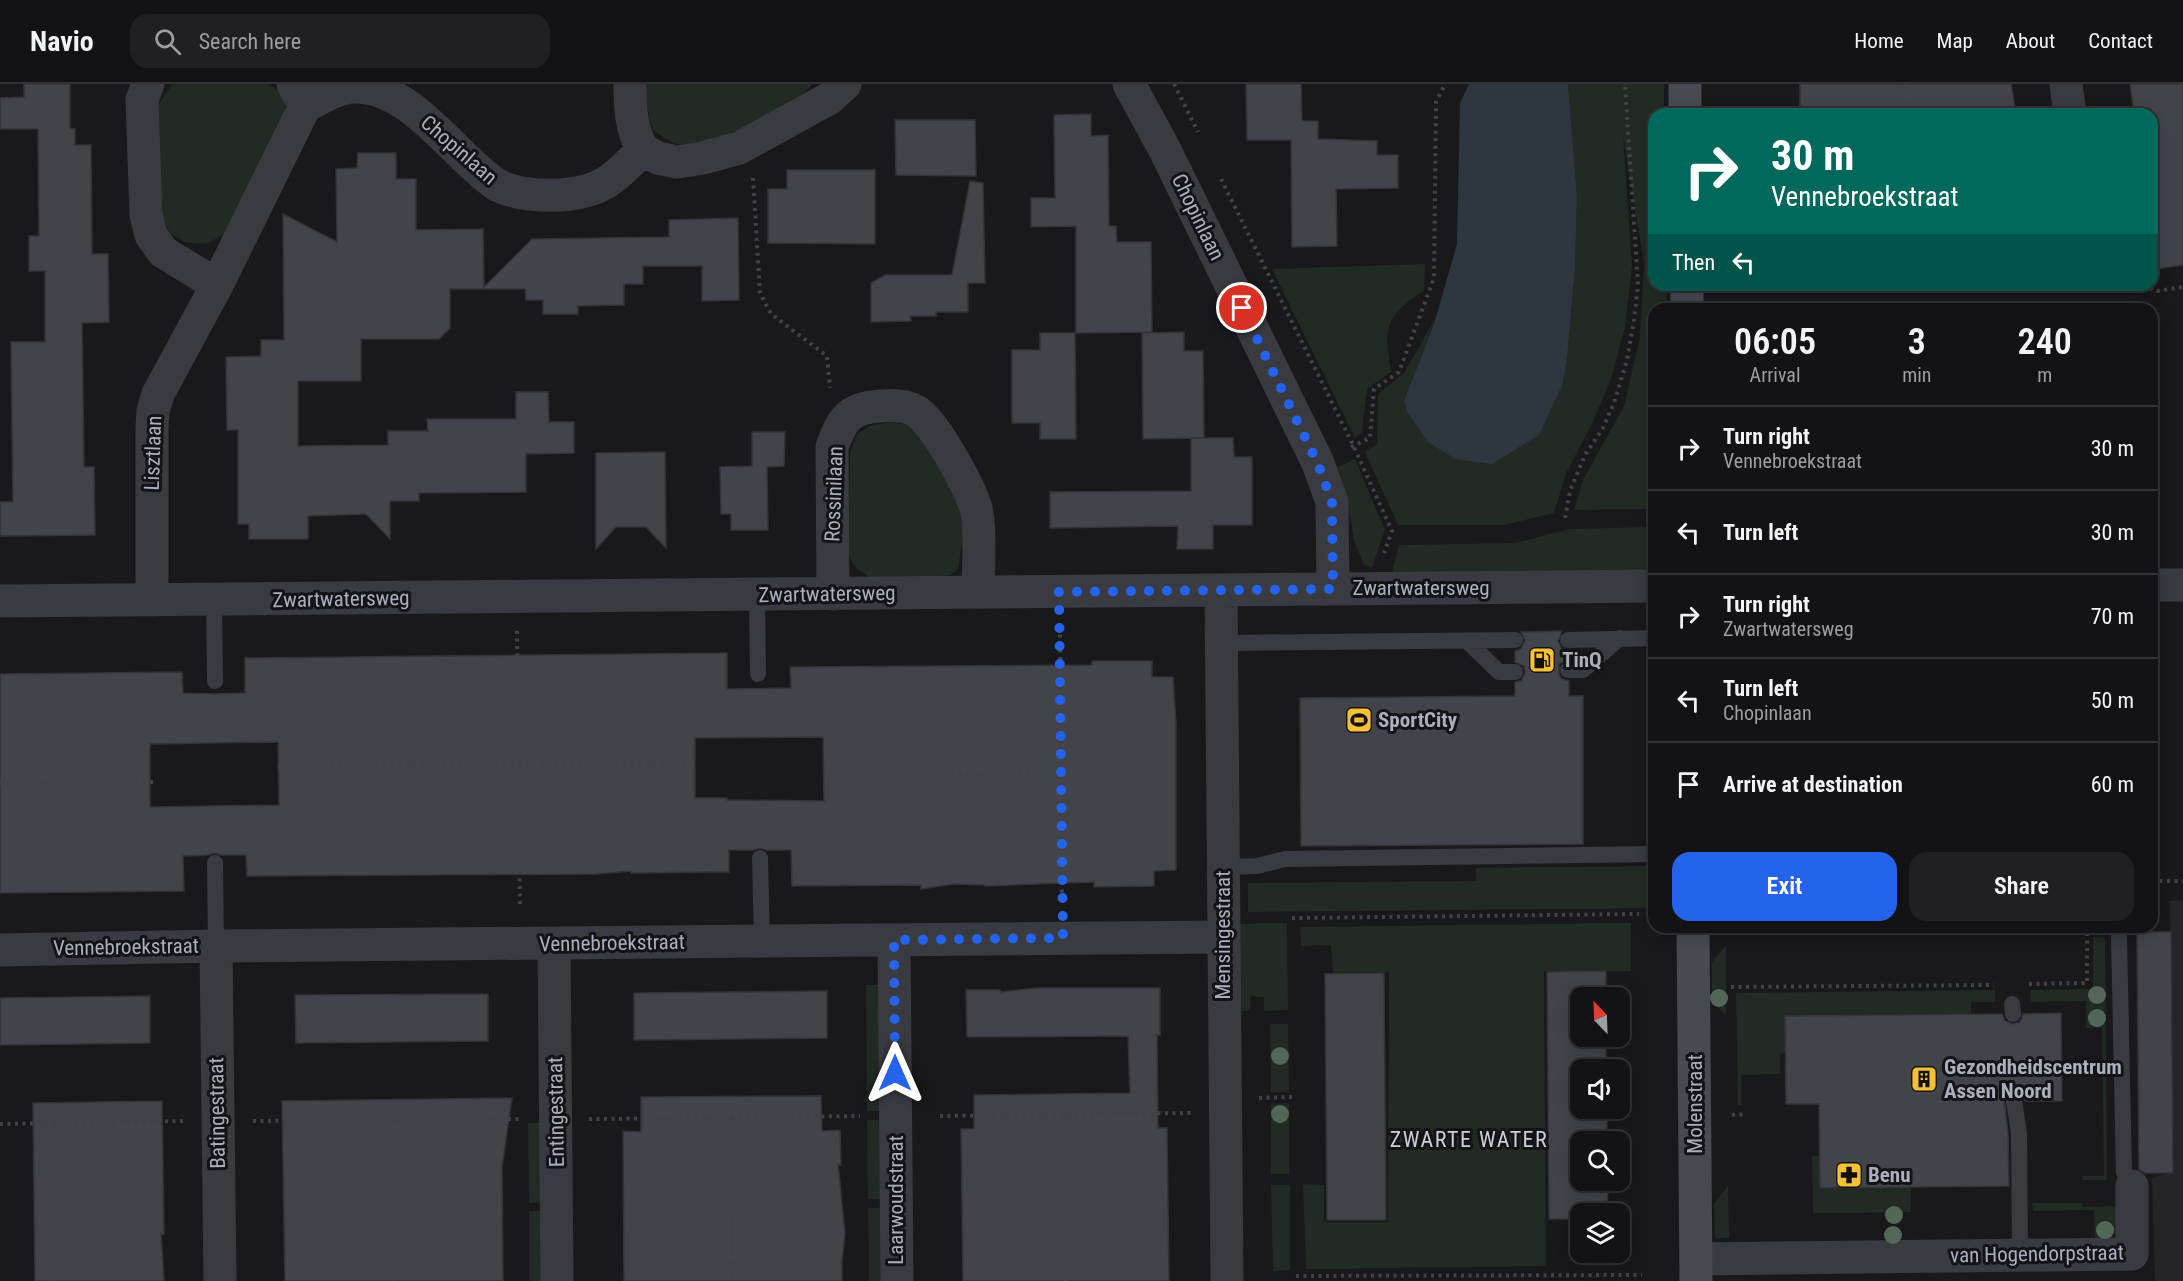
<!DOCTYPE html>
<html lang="en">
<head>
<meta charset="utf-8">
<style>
  :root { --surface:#131315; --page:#202022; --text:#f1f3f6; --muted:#9d9ea0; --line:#323234; --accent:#2563eb }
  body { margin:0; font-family:"Roboto Condensed",sans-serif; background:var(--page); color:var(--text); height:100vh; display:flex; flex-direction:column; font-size:22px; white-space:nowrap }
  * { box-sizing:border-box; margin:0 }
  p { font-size:20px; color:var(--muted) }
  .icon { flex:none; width:33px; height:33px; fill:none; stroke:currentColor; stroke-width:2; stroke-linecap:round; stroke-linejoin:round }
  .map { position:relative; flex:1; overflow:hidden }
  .sheet { position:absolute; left:1648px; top:219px; width:510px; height:630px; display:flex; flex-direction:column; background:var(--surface); border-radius:18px; box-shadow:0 3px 15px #0003,0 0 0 2px var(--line) }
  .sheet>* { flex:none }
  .banner { position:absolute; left:1648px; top:24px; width:510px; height:183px; border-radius:18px; box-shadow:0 3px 15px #0003,0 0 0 2px var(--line); background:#00695c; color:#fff; overflow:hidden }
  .needle { width:39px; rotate:337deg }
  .controls { position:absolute; left:1570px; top:903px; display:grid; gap:12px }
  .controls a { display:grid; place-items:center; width:60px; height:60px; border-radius:12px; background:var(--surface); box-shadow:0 3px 15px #0003,0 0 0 2px var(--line); font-size:30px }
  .pin { position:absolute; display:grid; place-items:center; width:51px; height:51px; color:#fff; margin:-26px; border:3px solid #fff; border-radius:50%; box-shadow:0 2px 6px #0007 }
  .me { position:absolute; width:66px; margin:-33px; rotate:0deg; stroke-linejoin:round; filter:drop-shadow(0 0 4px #0008) }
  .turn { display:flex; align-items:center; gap:21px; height:126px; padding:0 24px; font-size:27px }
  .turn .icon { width:78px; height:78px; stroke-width:2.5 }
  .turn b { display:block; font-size:42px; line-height:51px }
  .then { display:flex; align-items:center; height:57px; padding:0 24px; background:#0003; gap:12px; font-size:22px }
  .eta { display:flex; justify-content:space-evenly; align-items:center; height:102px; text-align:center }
  .eta b { font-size:36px; font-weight:600; line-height:42px }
  .button { display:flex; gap:12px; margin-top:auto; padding:12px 24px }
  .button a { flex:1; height:69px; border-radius:18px; background:var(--accent); color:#fff; font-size:24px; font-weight:600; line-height:69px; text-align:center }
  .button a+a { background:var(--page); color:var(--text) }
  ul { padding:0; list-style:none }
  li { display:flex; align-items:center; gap:18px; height:84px; padding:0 24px; border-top:2px solid var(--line) }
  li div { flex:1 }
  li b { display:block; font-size:22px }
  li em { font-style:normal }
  header { display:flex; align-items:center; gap:36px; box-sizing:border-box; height:84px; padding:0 30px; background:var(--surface); border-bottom:2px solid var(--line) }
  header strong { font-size:28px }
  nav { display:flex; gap:33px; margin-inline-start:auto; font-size:21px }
  .search { width:420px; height:54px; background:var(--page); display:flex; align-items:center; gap:15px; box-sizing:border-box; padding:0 21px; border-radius:18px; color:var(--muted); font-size:22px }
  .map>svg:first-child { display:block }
  .built { fill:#252529 }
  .green { fill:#212a23 }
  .water { fill:#2e3740 }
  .building { fill:#434449; stroke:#333338; stroke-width:1.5; fill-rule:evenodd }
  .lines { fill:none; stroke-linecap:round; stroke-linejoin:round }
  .path { stroke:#404248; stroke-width:4; stroke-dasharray:3 4.5; stroke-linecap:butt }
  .lane { stroke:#3a3b41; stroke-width:16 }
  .street { stroke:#3a3b41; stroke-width:33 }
  .secondary { stroke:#484a51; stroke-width:33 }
  .tree { fill:#536757 }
  .route { stroke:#2563eb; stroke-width:10; stroke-dasharray:0 18 }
  .labels { text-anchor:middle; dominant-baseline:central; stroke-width:6; stroke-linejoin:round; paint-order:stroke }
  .street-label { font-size:21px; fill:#abafbb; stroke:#141417 }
  .poi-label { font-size:21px; font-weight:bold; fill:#abafbb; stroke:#141417; text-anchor:start }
  .neighbourhood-label { font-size:22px; letter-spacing:1.5px; fill:#cdcfd7; stroke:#141417 }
</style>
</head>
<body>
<header>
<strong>Navio</strong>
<div class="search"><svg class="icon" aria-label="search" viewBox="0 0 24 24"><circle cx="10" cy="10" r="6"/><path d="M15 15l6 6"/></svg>Search here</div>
<nav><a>Home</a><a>Map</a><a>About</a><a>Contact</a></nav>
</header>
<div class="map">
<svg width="2183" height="1197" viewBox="0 0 2183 1197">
  <rect width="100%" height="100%" fill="#19191c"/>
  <path class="built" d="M2183,816V1197H2155L2152,1094L2173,1088L2170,817Z"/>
  <path class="green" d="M172,0H268C285,9 285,13 286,31L224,150L207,160L185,158L171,150L161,132L158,101L159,20Z
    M647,0H812L804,9C772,27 716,66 678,60C670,58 660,51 653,46C648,31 645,16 647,0Z
    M1568,0H1664V30H1654V201H1667V225H1654V425L1574,426L1583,396L1624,322L1640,253L1644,179L1623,52L1632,181L1625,243L1611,295L1592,340L1566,389L1554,429L1504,441H1398L1365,368L1377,360L1378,310L1404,289L1436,233L1404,317L1407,328L1428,358L1568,264L1575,185L1577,112Z
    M1425,180L1424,207C1384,232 1384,244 1391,288L1367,305L1362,348L1355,354L1272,185Z
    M890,338L908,341L930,362L948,398L960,427L963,453L958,485L950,491L876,497L860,487L852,479L848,463L850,368L857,350L870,342Z
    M1355,375L1385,446L1372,484L1364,481L1354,457L1348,417L1338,383Z
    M1654,443V482L1642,489L1391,492L1399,461L1515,459L1569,445Z
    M1654,782V788L1648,789V812L1654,813V824L1248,828V799L1476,797V784Z
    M1287,839L1288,926L1264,927V913L1251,912L1250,926L1240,927L1239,840Z
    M1631,839V887H1544L1546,1182L1306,1185L1303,1100L1324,1101V1138H1388L1389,888L1333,889L1331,861L1301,862L1300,843Z
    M2093,853L2105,854L2107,1096H2083V1092H2104L2102,944H2086V917L2031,918L2030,906L2093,905Z
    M1726,861V932L1712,917V878Z
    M866,901H881L882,1027H867Z
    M1995,906V918H1971V930L1785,932V969L1780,970V990L1741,991L1742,1021H1738L1736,909Z
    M1270,940H1288L1289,1008H1271Z
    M1289,1019V1090H1271V1020Z
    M867,1036H882L883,1115H868Z
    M528,1039H543L544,1118L529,1119Z
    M1812,1072H1820V1104L1911,1103V1128L1813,1129Z
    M1271,1101H1290V1186L1273,1187Z
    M1728,1102L1729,1154H1715L1714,1120Z
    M2032,1119H2083V1123L2117,1122V1147L2110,1156L2095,1158L2094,1126L2033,1127Z
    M868,1124H883V1197H869Z
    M529,1127H544V1197H529Z"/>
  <path class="water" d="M1469,0H1568L1577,112L1575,185L1568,264L1563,299L1539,351L1492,380L1455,375L1428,358L1407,328L1404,317L1435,237L1457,160L1460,19Z"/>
  <path class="building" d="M24,0H70V45H75V61H91L92,170H108L109,238L82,239L84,383H94L95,451L0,452V418H13L11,258H45V187H29V152H39L38,45H0V14L24,13Z
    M1246,0H1301L1302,37H1318V55L1377,57V71H1398V104L1336,105L1337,162L1292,163L1291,56H1247Z
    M1800,0H2011L2016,30H1800Z
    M2130,0H2183V181L2156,185L2152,160V30H2134Z
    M1091,30V52L1108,51L1109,142H1116L1117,158H1151L1152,248L1076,249V142L1031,143V114H1055L1054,31Z
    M895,36H975L976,92L896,91Z
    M358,69H396V95H416V146L483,145L484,203L532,155L669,153V136L738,134L739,216L702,217V182H643V200H624V221L578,222V230H543V216H526L525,205H450V244L439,255H361V297H298V362L388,361V347H428L427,335H516V308H548L549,338H574V369L526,370V408L419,409V417H390V455L366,430L308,432V455H249V440H238V346H227L226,273L261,272V256H284L283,130L337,158L336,85L357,84Z
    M787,86H875V160L768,159V105H787Z
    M970,97L983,99L985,199H968V228H936V232H910L911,237L871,238V199L885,191H952Z
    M1184,248V267H1203L1204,354L1143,355L1142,249Z
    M1040,249H1075L1076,355H1040V339H1012V266H1040Z
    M752,348H785L784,382L767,383L768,446H731V430H721L720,383L752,382Z
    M1191,354H1233L1234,373H1252V441H1213V465H1177L1178,442L1050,444V408L1191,407Z
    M665,368L666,464L646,443H616L596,465V369Z
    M1562,547L1558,557L1562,565L1568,566V576L1559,580V591L1562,595L1569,597V612H1583V760L1301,762L1300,614L1515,612V598L1521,597L1525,589L1524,582L1515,578V567L1521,565L1525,556L1521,548Z
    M727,569V605L791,604L790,583L1092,581V577H1152V593H1173L1176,640V786L1154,787V802L1094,803V798L985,802V801L953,800L921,805V801L792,802L791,766H766L760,764L754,766H729V788H716L631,789V787L597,790L247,792L246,771H221L214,769L208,771L183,772L184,807L0,809V590L182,588L183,609L214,610L245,609V574ZM823,653L824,717L727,716V714H695V654ZM278,658L279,721L150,723V660Z
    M2137,848H2171L2173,1089H2145L2139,1085Z
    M1606,887V914H1581V952H1606V986H1581V1024H1607V1058H1581V1096H1607L1608,1130H1581V1135H1549L1547,888Z
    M1384,889L1386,1136H1327L1325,890Z
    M1038,904H1160V951H1157L1158,1044H1167L1169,1197H963L961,1045H974V1011L1130,1009L1128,952L967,953L966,906H1000V908Z
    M827,907V954L634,956V909Z
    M488,910V957L296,959L295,911Z
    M150,912V959L0,961V914Z
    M2061,929L2062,1017H2025L2022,1010L2013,1007L2007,1009L2004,1014L2008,1050L2009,1102L1820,1104L1819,1020H1786L1785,932L2002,930L2005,937L2013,940L2020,938L2023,930Z
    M821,1012L822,1047L840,1046L841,1081L838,1080L845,1150L842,1176V1197H624L623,1047L641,1048V1013Z
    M512,1014L502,1083L503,1197H285L282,1017Z
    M162,1017L164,1150L161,1149L164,1197H35L33,1019Z"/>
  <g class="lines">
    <path class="path" d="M1174,0L1198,48
      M1905,0L1909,30
      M753,94L760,209L771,230L827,272L830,304
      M1221,95L1353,361L1392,447L1384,469
      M2143,201L2157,207L2183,203
      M1351,363L1370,354L1374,305L1399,288L1434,194L1436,18L1445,0
      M1565,434L1570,407L1585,371L1603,344L1614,319L1627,276L1634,236L1638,201L1625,0
      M1060,543L1062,820
      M517,547L520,824
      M278,683L692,678
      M831,692L1060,690
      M0,700L153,698
      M2152,797H2183
      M1292,834L1639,830
      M2029,900L2087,899V843
      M1731,903L1994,901
      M1259,1014L1294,1013
      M1064,1030L1066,1197
      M1732,1031L1745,1030
      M940,1032L1191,1029
      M731,1034L732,1197
      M589,1035L860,1032
      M392,1036L393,1197
      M253,1037L521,1035
      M53,1039L54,1197
      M0,1040L185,1037
      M1296,1192L1642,1191"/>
    <path class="lane" d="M757,511L758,590
      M214,516L215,597
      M1568,556L1654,554
      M1467,557L1499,588H1515
      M1222,559L1515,556
      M1568,586H1583L1620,554
      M760,774L762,857
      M215,779L216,862
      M1223,783L1257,782L1285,775L1654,770
      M2119,853L2124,1088L2132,1102
      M2012,920L2013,930
      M2014,1017L2019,1049L2020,1172"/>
    <path class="street" d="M148,0L142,16L146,131L151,151L163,168L217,201
      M1129,0L1165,66L1318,379L1332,418L1333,505
      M2066,0L2070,30
      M305,22C320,15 336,4 352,3C411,0 453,72 497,101C524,115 578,115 605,99C619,91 631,77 643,66C631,46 630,24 630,0
      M643,66L658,74L677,78L703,74L739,64L830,14L845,0
      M2152,501H2183
      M1221,506L1227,1197
      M833,510L832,363C842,335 849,324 880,322C892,321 905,321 916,327C934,337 974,409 977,429C981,451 978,485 978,508
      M152,516V344L153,327L158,310L217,201L305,22L293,0
      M0,517L1654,502
      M894,856L897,1197
      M554,860L557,1197
      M216,862L220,1197
      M0,866L216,862L1223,853
      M1696,1175L2132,1170V1102"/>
    <path class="secondary" d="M1685,0V30
      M1687,201V225
      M1693,843L1696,1197"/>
  </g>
  <g class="tree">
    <circle cx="2097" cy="911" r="9"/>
    <circle cx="1719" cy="914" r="9"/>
    <circle cx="2097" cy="934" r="9"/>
    <circle cx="1280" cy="972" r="9"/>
    <circle cx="1280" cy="1030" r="9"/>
    <circle cx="1894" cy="1131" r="9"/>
    <circle cx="2105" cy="1146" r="9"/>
    <circle cx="1893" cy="1151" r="9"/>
  </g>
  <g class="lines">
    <path class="route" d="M895,989L894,856L1063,854L1059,508L1333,505L1332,418L1318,380L1242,224"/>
  </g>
  <defs>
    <symbol id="fuel-square" viewBox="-11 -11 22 22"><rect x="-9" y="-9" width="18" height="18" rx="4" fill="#f6c136" stroke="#141417"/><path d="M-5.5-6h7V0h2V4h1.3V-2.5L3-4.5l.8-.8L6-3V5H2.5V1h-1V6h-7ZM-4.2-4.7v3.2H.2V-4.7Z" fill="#111"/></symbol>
    <symbol id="stadium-square" viewBox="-11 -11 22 22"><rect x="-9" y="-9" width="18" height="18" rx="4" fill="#f6c136" stroke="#141417"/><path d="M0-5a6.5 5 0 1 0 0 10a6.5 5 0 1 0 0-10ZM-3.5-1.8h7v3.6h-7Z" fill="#111"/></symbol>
    <symbol id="building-square" viewBox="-11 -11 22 22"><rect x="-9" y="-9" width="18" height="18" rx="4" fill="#f6c136" stroke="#141417"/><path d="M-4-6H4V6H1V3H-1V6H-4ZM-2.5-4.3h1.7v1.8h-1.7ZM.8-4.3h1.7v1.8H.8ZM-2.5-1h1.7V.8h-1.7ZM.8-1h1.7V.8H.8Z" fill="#111"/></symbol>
    <symbol id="pharmacy-square" viewBox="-11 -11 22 22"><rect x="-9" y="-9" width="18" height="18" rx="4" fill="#f6c136" stroke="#141417"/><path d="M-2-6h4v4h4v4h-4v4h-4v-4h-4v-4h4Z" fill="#111"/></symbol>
  </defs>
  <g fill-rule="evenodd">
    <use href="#fuel-square" x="1527" y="561" width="30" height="30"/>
    <use href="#stadium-square" x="1344" y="621" width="30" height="30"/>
    <use href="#building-square" x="1909" y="980" width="30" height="30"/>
    <use href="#pharmacy-square" x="1834" y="1076" width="30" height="30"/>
  </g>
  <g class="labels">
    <g class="street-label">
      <text transform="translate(459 66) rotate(41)">Chopinlaan</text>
      <text transform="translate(1198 133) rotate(64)">Chopinlaan</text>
      <text transform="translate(153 369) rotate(-88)">Lisztlaan</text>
      <text transform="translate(834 410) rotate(-88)">Rossinilaan</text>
      <text x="1421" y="504">Zwartwatersweg</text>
      <text transform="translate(827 510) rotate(-1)">Zwartwatersweg</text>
      <text transform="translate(341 515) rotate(-1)">Zwartwatersweg</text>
      <text transform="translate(1223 851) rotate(-90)">Mensingestraat</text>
      <text transform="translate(612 859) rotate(-1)">Vennebroekstraat</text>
      <text transform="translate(126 863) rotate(-1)">Vennebroekstraat</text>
      <text transform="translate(1695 1020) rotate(-90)">Molenstraat</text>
      <text transform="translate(556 1028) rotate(-91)">Entingestraat</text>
      <text transform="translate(217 1029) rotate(-91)">Batingestraat</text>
      <text transform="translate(896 1116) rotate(-90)">Laarwoudstraat</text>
      <text transform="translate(2037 1170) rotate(-1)">van Hogendorpstraat</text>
    </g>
    <g class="poi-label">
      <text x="1562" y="576">TinQ</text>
      <text x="1378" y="636">SportCity</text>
      <text x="1944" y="983">Gezondheidscentrum<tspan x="1944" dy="24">Assen Noord</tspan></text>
      <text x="1868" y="1091">Benu</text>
    </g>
    <g class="neighbourhood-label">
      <text x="1469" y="1055">ZWARTE WATER</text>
    </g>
  </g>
</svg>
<div class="controls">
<a><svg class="needle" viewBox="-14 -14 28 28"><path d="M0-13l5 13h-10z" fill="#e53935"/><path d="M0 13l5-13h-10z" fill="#9d9ea0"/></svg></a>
<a><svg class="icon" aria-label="sound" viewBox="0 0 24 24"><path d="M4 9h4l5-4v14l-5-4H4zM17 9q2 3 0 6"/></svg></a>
<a><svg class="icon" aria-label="search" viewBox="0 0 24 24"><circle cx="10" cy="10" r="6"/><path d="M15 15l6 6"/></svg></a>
<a><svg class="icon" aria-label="layers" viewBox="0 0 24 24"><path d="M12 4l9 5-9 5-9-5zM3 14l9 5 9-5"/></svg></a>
</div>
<div class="pin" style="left:1242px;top:224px;background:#d93025"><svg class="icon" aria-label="arrive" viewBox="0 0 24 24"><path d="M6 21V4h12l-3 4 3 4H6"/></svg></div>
<svg class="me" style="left:895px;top:989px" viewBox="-20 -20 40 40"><path d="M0-17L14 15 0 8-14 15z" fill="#2563eb" stroke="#fff" stroke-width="4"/></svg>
<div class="banner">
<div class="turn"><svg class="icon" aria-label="right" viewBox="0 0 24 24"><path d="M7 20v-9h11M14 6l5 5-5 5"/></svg><div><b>30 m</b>Vennebroekstraat</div></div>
<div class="then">Then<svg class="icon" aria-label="left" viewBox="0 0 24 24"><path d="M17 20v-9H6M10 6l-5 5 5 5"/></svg></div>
</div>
<section class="sheet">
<div class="eta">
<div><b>06:05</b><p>Arrival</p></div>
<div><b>3</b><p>min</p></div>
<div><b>240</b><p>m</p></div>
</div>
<ul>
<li><svg class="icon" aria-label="right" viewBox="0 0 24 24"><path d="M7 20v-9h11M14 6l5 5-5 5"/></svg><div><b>Turn right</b><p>Vennebroekstraat</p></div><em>30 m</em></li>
<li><svg class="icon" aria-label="left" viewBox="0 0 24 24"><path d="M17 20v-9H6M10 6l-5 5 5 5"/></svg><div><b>Turn left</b></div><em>30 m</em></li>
<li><svg class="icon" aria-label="right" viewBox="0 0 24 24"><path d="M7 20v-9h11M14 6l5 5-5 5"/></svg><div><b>Turn right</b><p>Zwartwatersweg</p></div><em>70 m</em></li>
<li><svg class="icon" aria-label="left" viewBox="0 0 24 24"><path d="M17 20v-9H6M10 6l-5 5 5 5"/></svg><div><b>Turn left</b><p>Chopinlaan</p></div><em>50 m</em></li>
<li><svg class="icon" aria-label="arrive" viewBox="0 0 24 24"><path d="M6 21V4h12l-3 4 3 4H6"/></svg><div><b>Arrive at destination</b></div><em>60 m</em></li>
</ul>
<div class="button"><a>Exit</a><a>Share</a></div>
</section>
</div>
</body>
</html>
